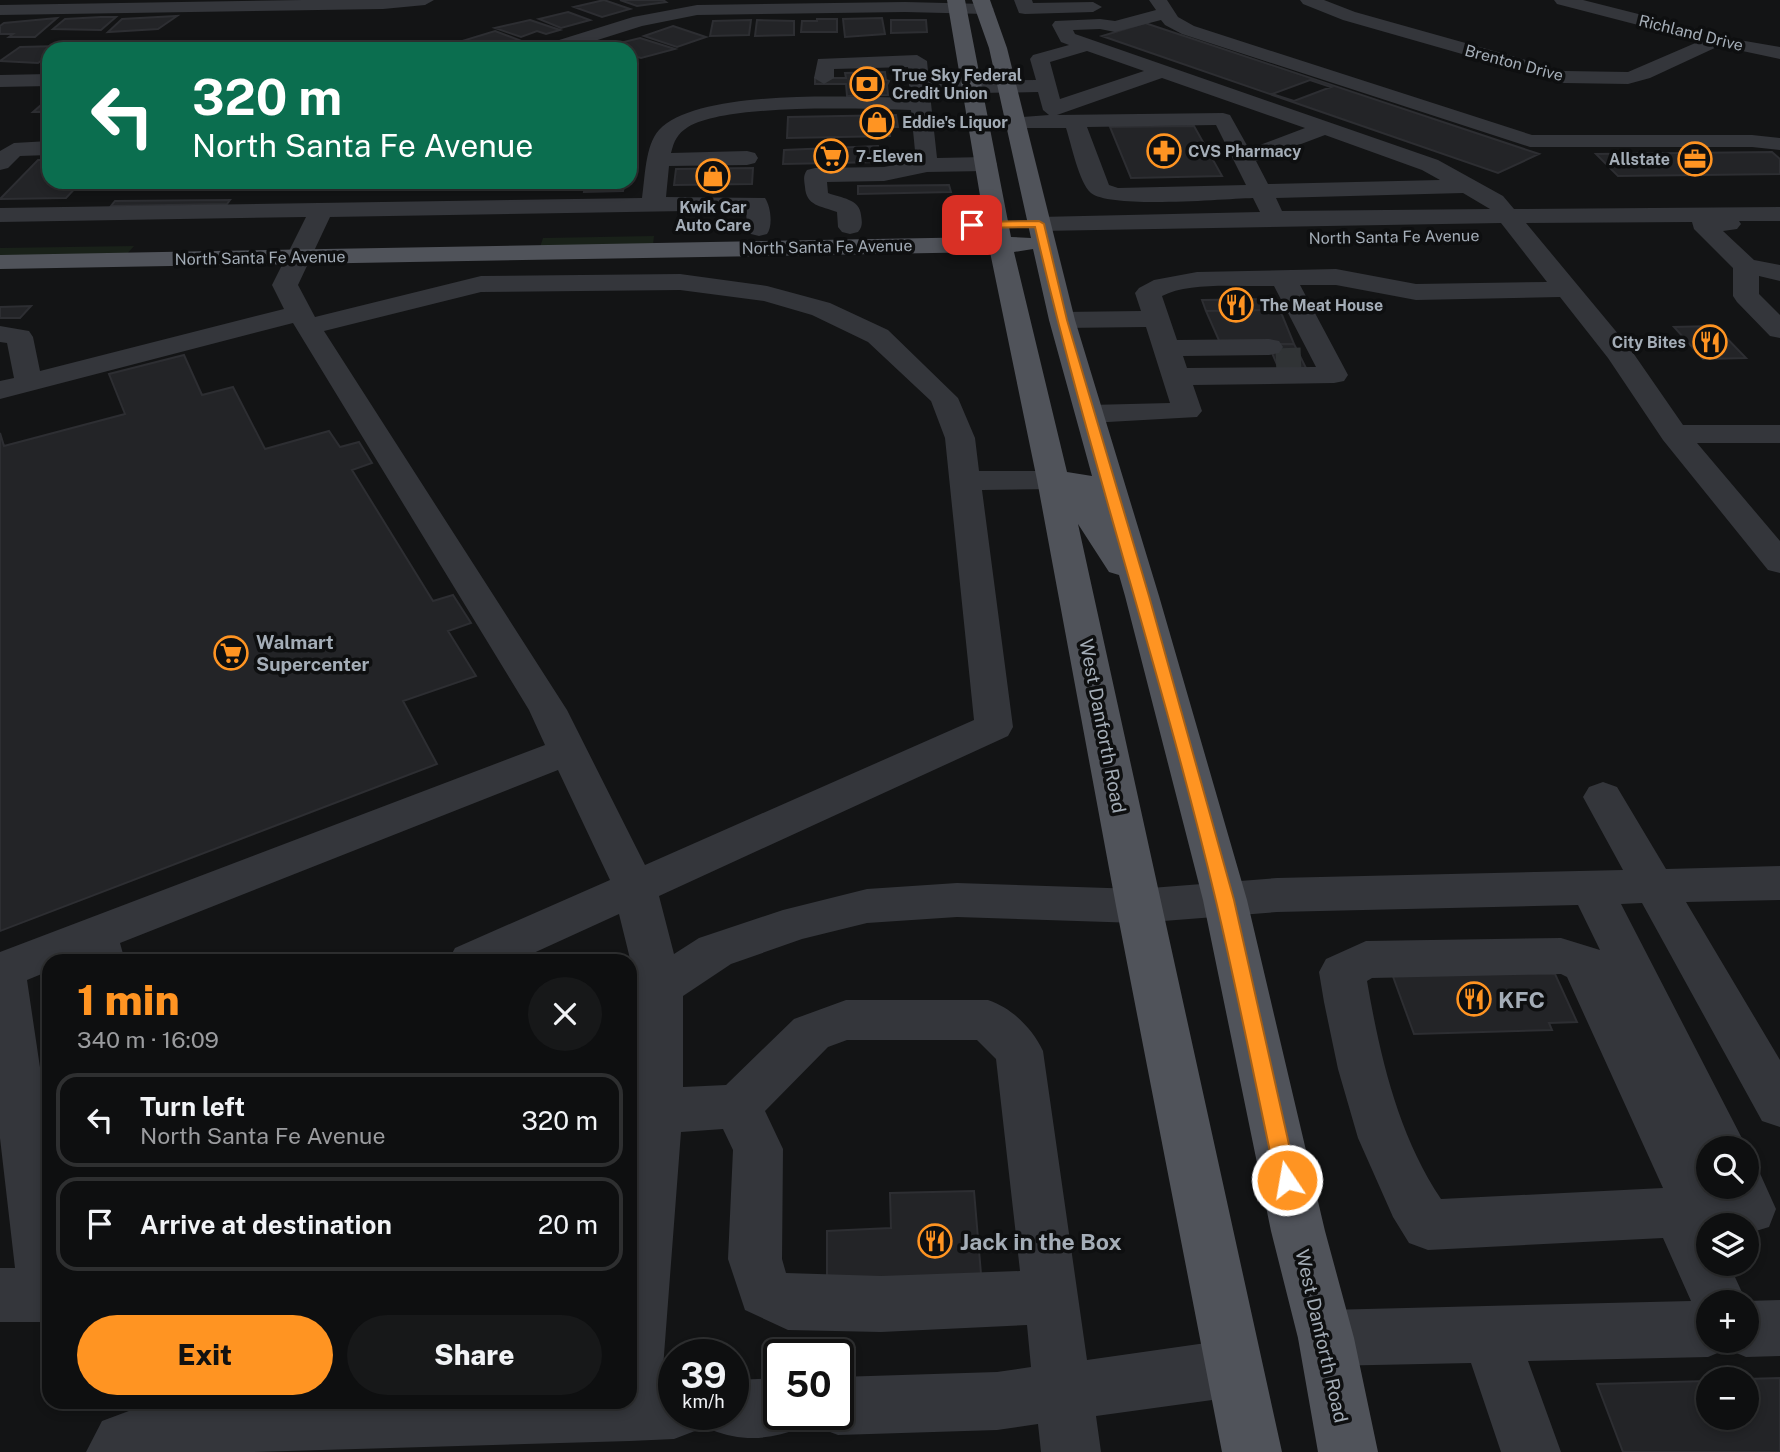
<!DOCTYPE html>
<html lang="en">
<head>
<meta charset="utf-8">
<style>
  :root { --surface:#0e0f10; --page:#171819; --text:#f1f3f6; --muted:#9b9c9f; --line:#2e2f30; --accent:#ff9422 }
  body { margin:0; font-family:"Public Sans",sans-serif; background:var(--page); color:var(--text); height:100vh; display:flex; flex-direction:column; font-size:26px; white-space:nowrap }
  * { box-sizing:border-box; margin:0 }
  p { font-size:23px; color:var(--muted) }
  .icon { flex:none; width:38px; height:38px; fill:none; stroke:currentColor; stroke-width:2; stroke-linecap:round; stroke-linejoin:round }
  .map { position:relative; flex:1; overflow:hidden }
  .sheet { position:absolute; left:42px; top:954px; width:595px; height:455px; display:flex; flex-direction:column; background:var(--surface); border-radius:21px; box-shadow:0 4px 10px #0003,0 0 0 2px var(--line) }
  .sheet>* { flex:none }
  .guide { position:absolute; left:42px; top:42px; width:595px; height:147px; border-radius:21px; box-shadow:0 4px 10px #0003,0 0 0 2px var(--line); background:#0b6e4f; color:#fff; overflow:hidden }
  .fabs { position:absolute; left:1696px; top:1136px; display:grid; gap:14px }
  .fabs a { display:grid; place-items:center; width:63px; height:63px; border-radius:50%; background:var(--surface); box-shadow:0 4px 10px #0003,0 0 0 2px var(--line); font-size:35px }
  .speed { position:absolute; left:658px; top:1339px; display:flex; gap:14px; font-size:35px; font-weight:700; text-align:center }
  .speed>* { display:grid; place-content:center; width:91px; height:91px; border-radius:50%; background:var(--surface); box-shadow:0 4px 10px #0003,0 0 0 2px var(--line); line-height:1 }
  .speed small { font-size:18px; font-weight:400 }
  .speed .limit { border:4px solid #111; border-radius:10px; background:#fff; color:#111 }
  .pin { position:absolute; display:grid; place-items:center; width:60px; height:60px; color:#fff; margin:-30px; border-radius:14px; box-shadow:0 4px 10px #0006 }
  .me { position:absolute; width:77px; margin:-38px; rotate:348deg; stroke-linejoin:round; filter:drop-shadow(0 0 5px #0008) }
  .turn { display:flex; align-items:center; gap:24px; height:147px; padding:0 35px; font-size:32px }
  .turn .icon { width:91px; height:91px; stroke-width:2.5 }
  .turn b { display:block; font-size:49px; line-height:60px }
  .round { display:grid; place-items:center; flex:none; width:74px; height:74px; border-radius:37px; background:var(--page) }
  .head { display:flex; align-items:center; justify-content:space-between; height:119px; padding:0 35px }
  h1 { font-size:42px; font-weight:800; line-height:52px; color:var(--accent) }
  .primary-button { display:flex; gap:14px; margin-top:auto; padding:14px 35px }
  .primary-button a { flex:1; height:80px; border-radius:42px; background:var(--accent); color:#111; font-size:28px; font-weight:800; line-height:80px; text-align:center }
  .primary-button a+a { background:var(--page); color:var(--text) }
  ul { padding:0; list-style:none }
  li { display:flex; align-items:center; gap:21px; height:94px; margin:0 14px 10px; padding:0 21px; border:4px solid var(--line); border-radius:21px }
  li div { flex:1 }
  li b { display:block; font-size:26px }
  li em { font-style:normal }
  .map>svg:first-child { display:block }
  .green { fill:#192119 }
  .building { fill:#232427; stroke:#2d2e32; stroke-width:2; fill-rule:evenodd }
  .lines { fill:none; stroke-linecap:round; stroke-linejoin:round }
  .minor-tunnel { stroke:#303335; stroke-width:25; stroke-dasharray:25 12; stroke-linecap:butt }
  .minor { fill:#34363b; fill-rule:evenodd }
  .major { fill:#50535a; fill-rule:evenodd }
  .route { fill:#ff9422; stroke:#a66016; stroke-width:2 }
  .labels { text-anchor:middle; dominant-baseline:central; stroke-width:7; stroke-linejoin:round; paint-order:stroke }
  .far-street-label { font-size:16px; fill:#a4adb7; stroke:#0e0f10 }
  .far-poi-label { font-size:16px; font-weight:bold; fill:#a4adb7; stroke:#0e0f10; text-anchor:start }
  .poi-label { font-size:19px; font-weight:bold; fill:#a4adb7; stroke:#0e0f10; text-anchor:start }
  .street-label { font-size:19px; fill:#a4adb7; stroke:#0e0f10 }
  .near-poi-label { font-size:23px; font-weight:bold; fill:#a4adb7; stroke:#0e0f10; text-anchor:start }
</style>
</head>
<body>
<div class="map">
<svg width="1780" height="1452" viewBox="0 0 1780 1452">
  <rect width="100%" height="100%" fill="#131415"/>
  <path class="green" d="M654,236L653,245L540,247L543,238Z
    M134,246L127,254L0,257V248Z"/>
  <path class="building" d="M604,0L630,9L602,17L574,7Z
    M620,0H663L666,2L637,6Z
    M568,12L590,20L561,28L539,19Z
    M177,16L158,29L108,32L122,19Z
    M101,17H116L101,30L53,29L65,19Z
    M57,18L35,37H9L13,34H0V26L4,23Z
    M882,18L885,34L845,37L843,19Z
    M817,19H837V32H801L802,21H817Z
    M530,20L560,30L546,34L537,31L521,37L495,28Z
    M751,20L749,35L710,36L713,21Z
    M757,20L794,21V35L755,36Z
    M891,20H926L927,32L891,33Z
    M1145,23L1539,154L1498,173L1102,36ZM1310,80L1331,87L1294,101L1272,94Z
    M673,26L706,37L677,47L644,36Z
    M495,31L524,42L502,49H483L462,41Z
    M640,38L675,49L641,58L630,55V49L604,47Z
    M310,42H320L315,49H275L278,45H308Z
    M456,42L453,49H412L414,46Z
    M351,44L350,46H363L361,49H321L335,45Z
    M370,44H380L379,46H409L407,49H367Z
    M232,45H273L270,49H229Z
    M60,46L49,49V55L38,63L0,61L20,47Z
    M885,72L886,80L889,81L887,85L888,95L847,96L846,84H815V78H846L845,73Z
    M49,98V112H33Z
    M896,115L898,127H889L890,136L787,138L788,117Z
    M1194,126L1222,176L1131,178L1110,127Z
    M878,146L880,162L783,164L784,150Z
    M1772,152L1780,159V174L1618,176L1596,154Z
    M38,160H49V182H81L66,198L0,199Z
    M753,168L752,184L674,185L676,169Z
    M586,182H625L623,191L584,192Z
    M949,185L951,192L858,194V186Z
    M230,200L227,204L111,206L115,201Z
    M1274,299L1280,310L1206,311L1202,300Z
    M31,306L20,318H0V307Z
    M1280,310L1294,344L1221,345L1206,311Z
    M1715,326L1746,358L1703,359L1674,327Z
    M1268,344H1294L1306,368L1279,369Z
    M184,355L202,395L233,387L265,449L329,431L340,447L359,442L372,463L352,470L433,601L453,595L471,623L448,631L476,676L403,701L437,764L0,931V433L4,446L125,414L109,374Z
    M1391,971L1555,974L1577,1022L1549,1023L1552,1030L1414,1034Z
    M974,1191L982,1286L827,1292V1231L891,1228L890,1193Z
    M1780,1378V1452H1623L1597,1384L1708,1381V1418H1746V1379Z"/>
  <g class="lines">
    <path class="minor-tunnel" d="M1276,361L1302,360"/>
    <path class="minor" d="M303,0H434L425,5L383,9L0,15V5Z
      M1014,0H1032L1033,3L1093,2L1102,7L1093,12L1025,14L1019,13Z
      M1149,0H1167L1178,17L1194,26L1532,135H1752L1780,138V150L1752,147H1530L1182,34L1165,25L1161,20L1115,32L1100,29L1073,30L1075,34L1438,160L1503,196L1514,209L1780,207V221H1739L1741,224L1737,229L1723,231L1754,260L1780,265V281L1759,276V294L1780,315V338L1770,336L1737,302L1733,296V268L1694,229L1692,222L1526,223L1629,347L1683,425H1780V443H1697L1780,541V573L1768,570L1663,440L1608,358L1560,297L1416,300L1336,285H1300L1348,375L1344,381L1334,383L1193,385L1202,411L1197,417L1090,423L1080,420L1075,414L1080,408L1090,405L1170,403L1146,327L1062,328L1053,326L1049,320L1053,314L1062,312L1141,311L1135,293L1139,288L1154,280L1197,272L1336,269L1416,284L1547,282L1501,223L1039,231L1031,229L1027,224L1031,219L1039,217L1260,212L1253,198C1222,199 1111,209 1091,193C1079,183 1071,143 1066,128H1015L1008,126L1005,122L1008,118L1049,115L1043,110L1038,92L930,94L937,158L986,157L994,159L997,164L994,169L986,171L927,172L884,181L827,182L828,193C841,198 860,199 861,215C862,222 863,226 858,232L850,234L842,232L838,227L837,212C821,206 806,206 805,187C804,179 803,176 807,170L815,168L884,167L916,161L911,110C862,109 728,103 688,127C677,134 674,141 671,153L747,151L755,153L758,158L755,163L747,165L669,166L666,197L765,198C771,207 773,226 767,234L759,236L751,234L747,229L746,210L330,217L298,285L315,317L481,276L680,274L767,286L830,303L888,330L958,398L975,438L979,471H1053L1064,473L1069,480L1064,487L1053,489L982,490L1013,727L1008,736L659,896L674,954L699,938L783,910L867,889L957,883L1138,889L1277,878L1623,870L1583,797L1589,787L1603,782L1617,787L1666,869L1780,866V900L1686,902L1780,1060V1127L1762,1121L1642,903L1621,904L1747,1148H1708V1166L1704,1164L1708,1173V1186H1746V1164L1758,1169L1776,1209L1769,1227L1746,1234V1225H1708V1264H1729L1746,1301L1780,1300V1356L1746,1357L1727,1349L1708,1357L1528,1361L1561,1452H1501L1471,1363L1326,1366L1306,1358L1298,1338L1306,1318L1326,1310L1691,1301L1663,1238L1428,1250L1409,1243L1393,1217L1358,1138L1338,1069L1324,1002L1319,972L1326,959L1366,941L1561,938L1600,950L1578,905L1277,912L1138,923L957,917L867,923L802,939L731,964L683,996V1087L726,1085L794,1019L846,1000H988C1012,1008 1032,1028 1043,1051L1087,1360L1234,1339L1254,1348L1263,1368L1254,1388L1234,1397L1096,1416L1101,1452H1041L1038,1424L997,1430L838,1435L817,1427L812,1414H838V1377L997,1372L1031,1367L1027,1325L881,1332L788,1330L745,1310L728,1259L733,1150L723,1129L681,1132L662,1381H674V1414H702L695,1431L674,1439L630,1441L254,1452H86L102,1421L153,1402H630V1140L636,1024L630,1026V982L635,979L619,914L516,961H448L455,948L610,880L558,770L120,943L125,961H49V971L27,980L49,1128V1322H0V1268H15L0,1138V952L545,745L529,710L293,323L0,399V381L14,378L7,343L0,342V326L29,331L33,337L40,371L284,309L272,285L306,217L0,222V208L642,198C645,179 645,145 659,130C698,88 853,97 910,98L908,67L834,69V78L824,84L814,78L818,59L917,55L927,61L929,82L1036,80L1030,59L1033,55L1069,45L1061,42L1052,25L1055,21L1100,19L1115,21L1156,10ZM1087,51L1144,71L1060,99L1050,62ZM1162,78L1305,128L1249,149L1230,115L1223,113L1057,115ZM1216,125L1246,185L1118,188L1109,185L1087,127ZM1325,135L1422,170L1440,180L1268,184L1256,161ZM1463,193L1490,209L1282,211L1276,198ZM1274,286L1316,367L1187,368L1183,356L1269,355L1279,353L1283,347L1279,341L1269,339L1177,340L1162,296C1189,281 1243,287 1274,286ZM680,290L764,301L812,315L868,342L931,401L945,438L974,720L645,865L567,710L324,331L481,292ZM1561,974L1567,977L1663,1188L1441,1199C1398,1135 1380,1056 1367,981L1372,978ZM847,1040H977L996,1059L1020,1271L881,1276L786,1273L782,1259L783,1149L765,1111L828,1047ZM1708,1302H1746V1340H1708Z
      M1300,0H1324L1355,12L1565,71L1628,72L1700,41L1557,4L1554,0H1583L1745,41L1780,47V59L1719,46L1650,78L1628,84L1564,83L1343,20L1303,4Z
      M905,2L985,4L994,9L985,14L905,12L697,15L642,26L569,49H541L543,45L633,17L697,5Z
      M49,74V86L0,87V75Z
      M49,141V155L20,156L8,168L0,170V151L14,143Z
      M779,1378V1414H805L800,1428C770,1440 742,1442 712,1430L706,1414H733V1380Z"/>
    <path class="major" d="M947,0H965L1011,237L1031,238L989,48L972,0H990L1007,48L1075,320L1159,596L1247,900L1325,1231L1354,1338L1378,1452H1318L1298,1338L1271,1231L1203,900L1125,596L1119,575L1109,572L1078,524L1282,1452H1222L1116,906L1037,480L990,252L0,269V255L987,237ZM1033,249L1049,320L1092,476L1067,472L1014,252Z"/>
  </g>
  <path class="route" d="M1039,221L1044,224L1067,320L1149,596L1234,900L1297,1180L1294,1187L1287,1190L1279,1187L1276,1180C1256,1087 1238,994 1216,901C1162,674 1087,453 1035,227L972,228L967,225L972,222Z"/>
  <defs>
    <symbol id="bank-ring" viewBox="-11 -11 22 22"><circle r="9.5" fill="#0e0f10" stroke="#ff9422" stroke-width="1.5"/><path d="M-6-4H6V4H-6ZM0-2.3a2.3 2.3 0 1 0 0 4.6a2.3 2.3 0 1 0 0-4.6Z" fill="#ff9422"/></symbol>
    <symbol id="shop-ring" viewBox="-11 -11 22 22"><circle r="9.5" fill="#0e0f10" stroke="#ff9422" stroke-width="1.5"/><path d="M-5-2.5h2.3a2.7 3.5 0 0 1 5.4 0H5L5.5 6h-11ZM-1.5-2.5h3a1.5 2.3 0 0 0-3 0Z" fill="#ff9422"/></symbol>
    <symbol id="pharmacy-ring" viewBox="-11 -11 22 22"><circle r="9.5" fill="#0e0f10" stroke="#ff9422" stroke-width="1.5"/><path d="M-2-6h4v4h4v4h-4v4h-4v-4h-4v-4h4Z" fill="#ff9422"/></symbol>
    <symbol id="supermarket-ring" viewBox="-11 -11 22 22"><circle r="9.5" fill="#0e0f10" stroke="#ff9422" stroke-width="1.5"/><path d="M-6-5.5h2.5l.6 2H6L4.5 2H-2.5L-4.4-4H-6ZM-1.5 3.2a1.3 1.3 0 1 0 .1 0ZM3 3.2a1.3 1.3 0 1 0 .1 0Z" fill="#ff9422"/></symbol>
    <symbol id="office-ring" viewBox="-11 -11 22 22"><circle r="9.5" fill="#0e0f10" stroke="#ff9422" stroke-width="1.5"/><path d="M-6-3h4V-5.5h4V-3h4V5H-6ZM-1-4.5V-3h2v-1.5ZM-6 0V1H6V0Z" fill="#ff9422"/></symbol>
    <symbol id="restaurant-ring" viewBox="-11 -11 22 22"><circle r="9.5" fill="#0e0f10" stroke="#ff9422" stroke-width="1.5"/><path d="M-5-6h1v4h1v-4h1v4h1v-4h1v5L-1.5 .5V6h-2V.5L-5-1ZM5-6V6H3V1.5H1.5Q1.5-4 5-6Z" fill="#ff9422"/></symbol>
  </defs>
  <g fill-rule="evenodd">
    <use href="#bank-ring" x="848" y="65" width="38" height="38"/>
    <use href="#shop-ring" x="858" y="103" width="38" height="38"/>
    <use href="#pharmacy-ring" x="1145" y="132" width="38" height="38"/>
    <use href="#supermarket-ring" x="812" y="137" width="38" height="38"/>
    <use href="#office-ring" x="1676" y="140" width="38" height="38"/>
    <use href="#shop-ring" x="694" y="157" width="38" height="38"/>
    <use href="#restaurant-ring" x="1217" y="286" width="38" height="38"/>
    <use href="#restaurant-ring" x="1691" y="323" width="38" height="38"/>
    <use href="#supermarket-ring" x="212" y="634" width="38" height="38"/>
    <use href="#restaurant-ring" x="1455" y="980" width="38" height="38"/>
    <use href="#restaurant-ring" x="916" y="1222" width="38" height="38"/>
  </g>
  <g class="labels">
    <g class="far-street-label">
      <text transform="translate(1691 33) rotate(14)">Richland Drive</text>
      <text transform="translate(1514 63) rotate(15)">Brenton Drive</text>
      <text transform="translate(1394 237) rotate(-1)">North Santa Fe Avenue</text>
      <text transform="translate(827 247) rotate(-1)">North Santa Fe Avenue</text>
      <text transform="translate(260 258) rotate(-1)">North Santa Fe Avenue</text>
    </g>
    <g class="far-poi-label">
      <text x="892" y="75">True Sky Federal<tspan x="892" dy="18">Credit Union</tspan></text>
      <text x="902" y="122">Eddie's Liquor</text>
      <text x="1188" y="151">CVS Pharmacy</text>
      <text x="856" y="156">7-Eleven</text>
      <text x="1670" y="159" text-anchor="end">Allstate</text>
      <text x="713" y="207" text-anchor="middle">Kwik Car<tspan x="713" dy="18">Auto Care</tspan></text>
      <text x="1260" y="305">The Meat House</text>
      <text x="1686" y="342" text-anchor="end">City Bites</text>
    </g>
    <g class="poi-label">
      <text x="256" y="642">Walmart<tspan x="256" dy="22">Supercenter</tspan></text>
    </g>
    <g class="street-label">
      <text transform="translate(1103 726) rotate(79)">West Danforth Road</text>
      <text transform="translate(1322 1336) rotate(77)">West Danforth Road</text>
    </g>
    <g class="near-poi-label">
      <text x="1498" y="999">KFC</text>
      <text x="960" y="1241">Jack in the Box</text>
    </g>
  </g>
</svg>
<div class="fabs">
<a><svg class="icon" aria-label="search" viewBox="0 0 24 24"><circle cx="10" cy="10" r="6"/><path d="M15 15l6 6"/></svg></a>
<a><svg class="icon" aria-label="layers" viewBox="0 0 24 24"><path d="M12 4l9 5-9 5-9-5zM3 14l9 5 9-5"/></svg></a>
<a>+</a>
<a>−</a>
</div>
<div class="speed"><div>39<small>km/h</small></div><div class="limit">50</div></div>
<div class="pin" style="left:972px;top:225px;background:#d93025"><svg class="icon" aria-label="arrive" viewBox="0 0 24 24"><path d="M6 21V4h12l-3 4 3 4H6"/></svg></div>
<svg class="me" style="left:1287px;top:1180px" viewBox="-20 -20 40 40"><circle r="17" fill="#ff9422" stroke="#fff" stroke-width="3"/><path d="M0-11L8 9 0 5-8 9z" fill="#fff"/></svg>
<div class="guide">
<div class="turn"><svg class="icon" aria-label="left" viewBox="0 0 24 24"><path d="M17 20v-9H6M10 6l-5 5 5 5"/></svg><div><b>320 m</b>North Santa Fe Avenue</div></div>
</div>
<section class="sheet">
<div class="head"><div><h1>1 min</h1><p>340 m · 16:09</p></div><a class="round"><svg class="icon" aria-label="close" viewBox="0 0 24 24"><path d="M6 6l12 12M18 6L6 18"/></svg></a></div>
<ul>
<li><svg class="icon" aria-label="left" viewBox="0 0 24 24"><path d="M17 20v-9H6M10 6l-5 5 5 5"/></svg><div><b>Turn left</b><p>North Santa Fe Avenue</p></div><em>320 m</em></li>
<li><svg class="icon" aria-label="arrive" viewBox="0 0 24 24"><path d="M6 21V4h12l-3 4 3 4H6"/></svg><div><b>Arrive at destination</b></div><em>20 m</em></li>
</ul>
<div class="primary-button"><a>Exit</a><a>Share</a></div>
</section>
</div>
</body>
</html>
